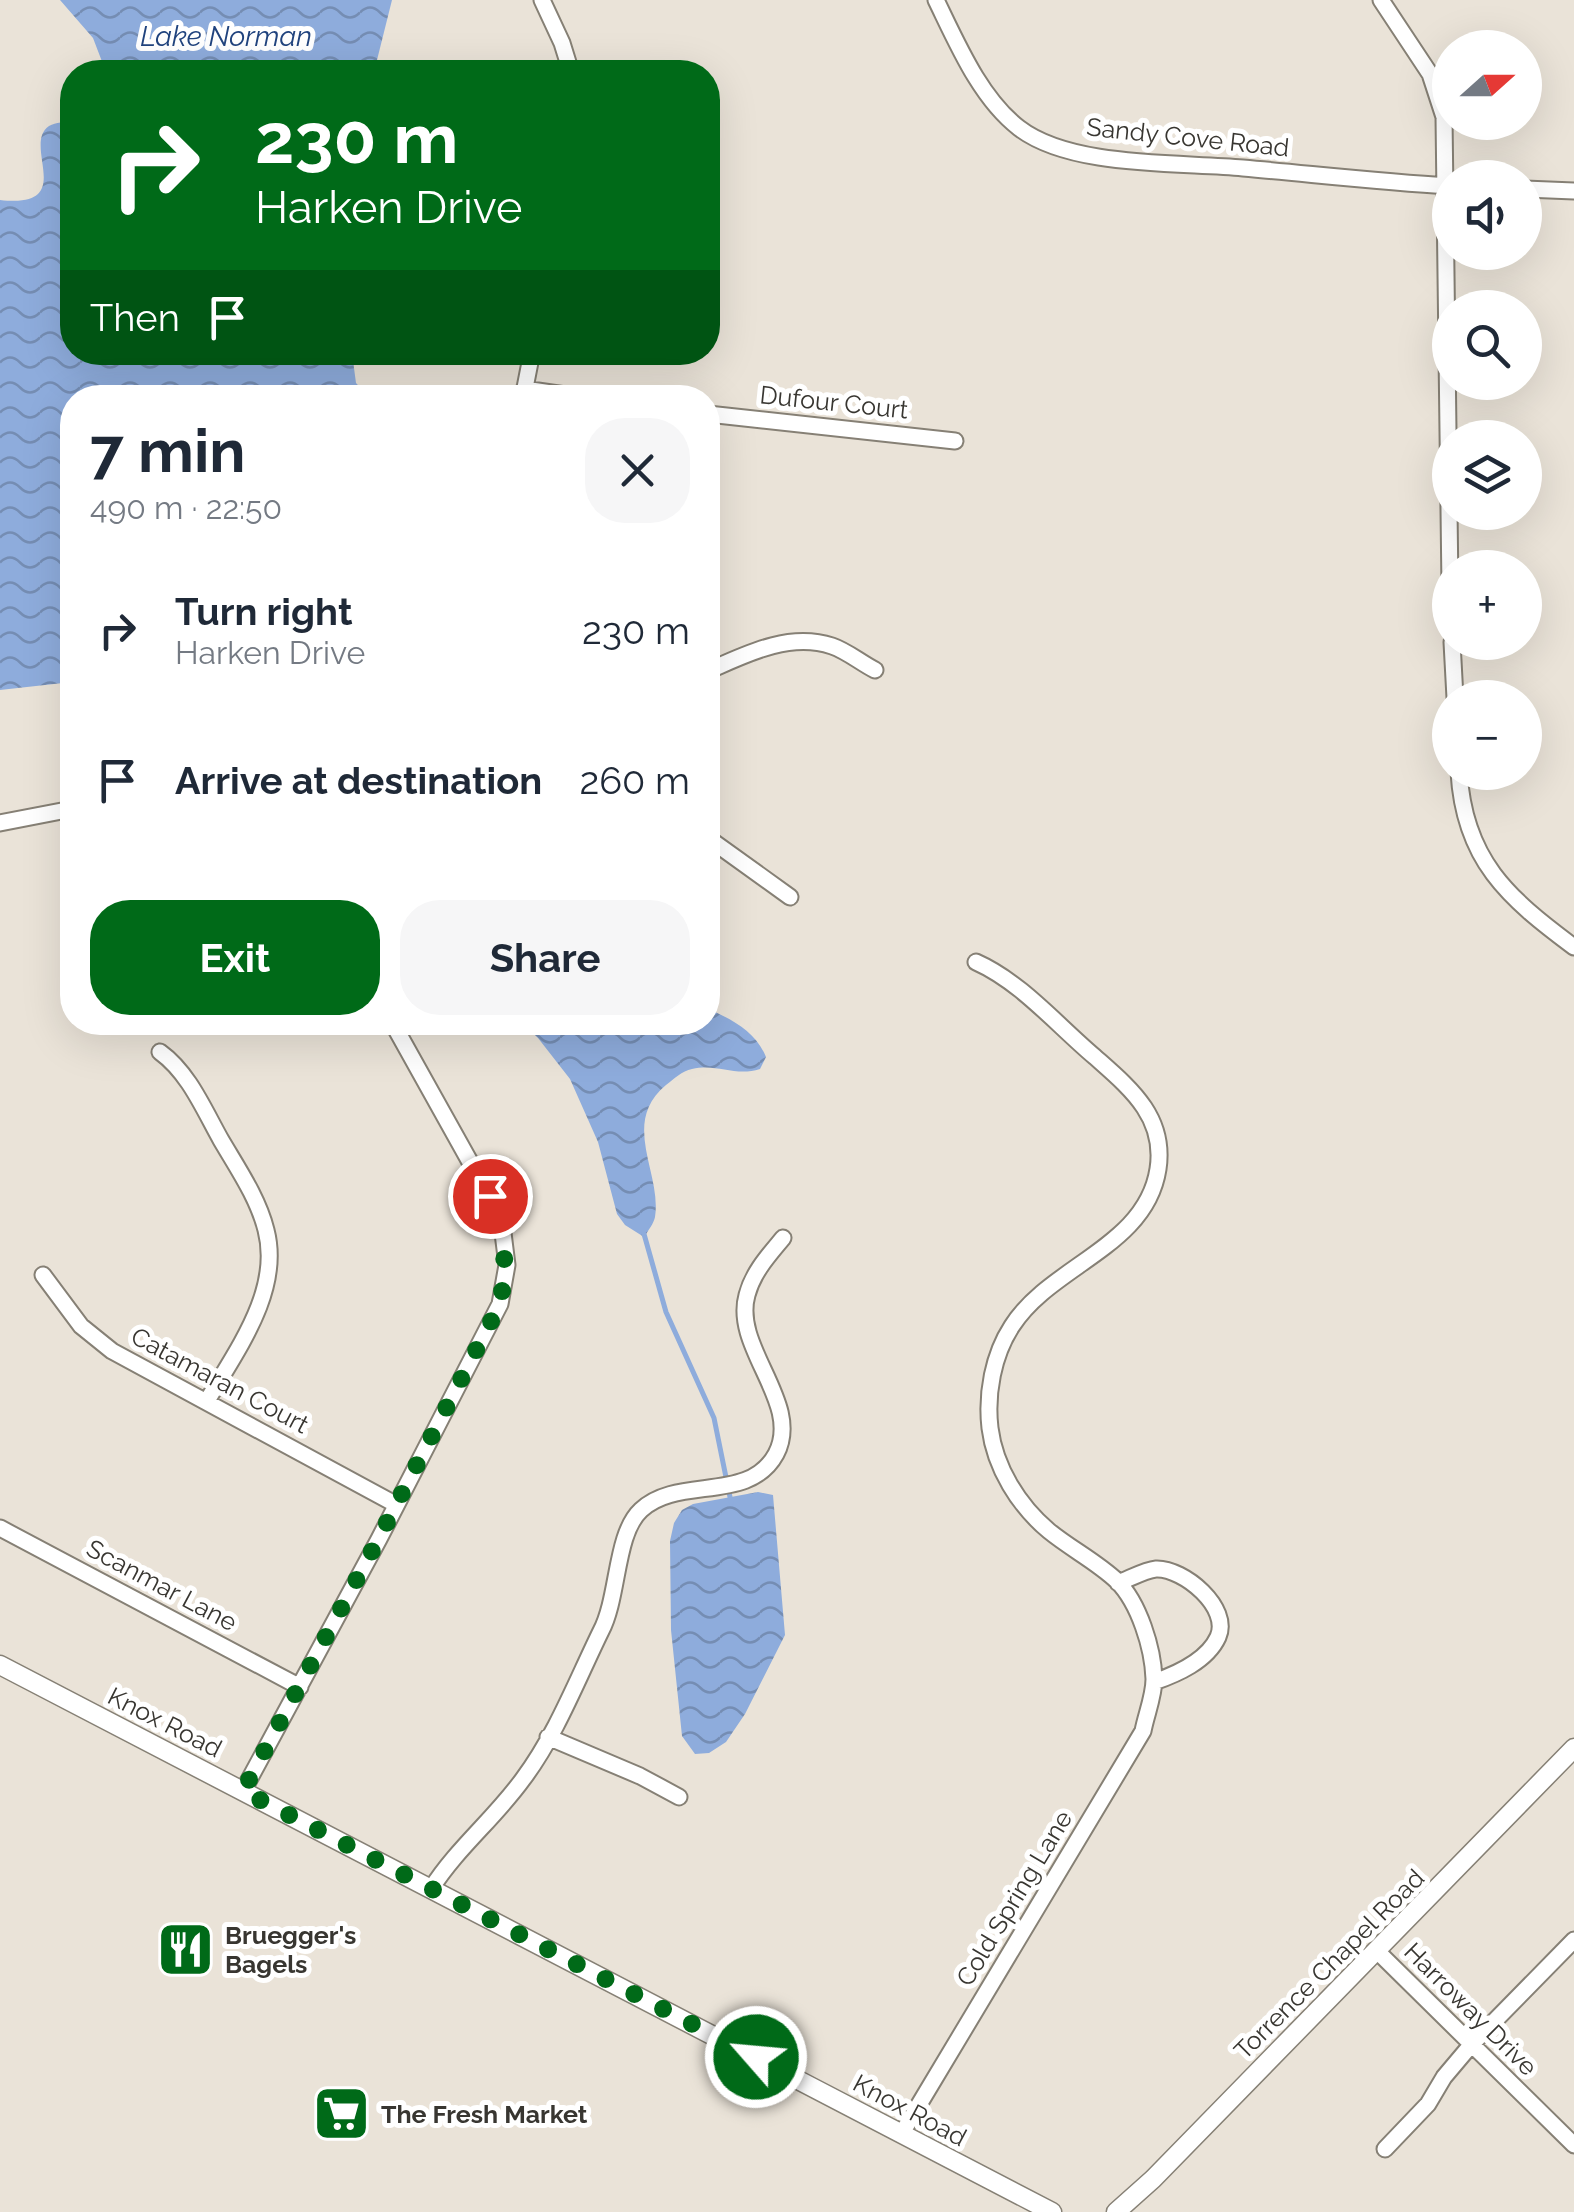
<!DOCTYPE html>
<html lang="en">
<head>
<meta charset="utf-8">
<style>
  :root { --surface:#fff; --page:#f6f6f7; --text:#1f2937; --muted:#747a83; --accent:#006a18 }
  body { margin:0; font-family:Raleway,sans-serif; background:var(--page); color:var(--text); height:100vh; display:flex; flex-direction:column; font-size:38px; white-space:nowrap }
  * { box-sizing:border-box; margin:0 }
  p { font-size:32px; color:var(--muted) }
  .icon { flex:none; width:55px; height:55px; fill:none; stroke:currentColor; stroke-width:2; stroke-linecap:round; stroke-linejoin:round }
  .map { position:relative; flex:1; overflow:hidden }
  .panel { position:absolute; left:60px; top:385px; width:660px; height:650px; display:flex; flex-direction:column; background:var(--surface); border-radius:40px; box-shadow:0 10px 40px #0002 }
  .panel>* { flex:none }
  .hud { position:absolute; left:60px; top:60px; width:660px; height:305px; border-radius:40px; box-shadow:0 10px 40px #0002; background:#006a18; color:#fff; overflow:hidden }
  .needle { width:65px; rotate:69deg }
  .buttons { position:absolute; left:1432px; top:30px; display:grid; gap:20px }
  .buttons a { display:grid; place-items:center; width:110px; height:110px; border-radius:50%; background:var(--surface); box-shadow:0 10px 40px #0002; font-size:50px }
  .pin { position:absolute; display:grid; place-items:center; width:85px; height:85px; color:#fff; margin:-42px; border:5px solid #fff; border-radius:50%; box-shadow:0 2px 10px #0007 }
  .me { position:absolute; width:110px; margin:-55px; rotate:297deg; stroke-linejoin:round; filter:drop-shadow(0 0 8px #0008) }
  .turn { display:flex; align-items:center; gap:35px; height:210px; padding:0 30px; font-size:45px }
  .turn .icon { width:130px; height:130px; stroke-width:2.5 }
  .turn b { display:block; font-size:70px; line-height:85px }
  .then { display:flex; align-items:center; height:95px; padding:0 30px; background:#0003; gap:20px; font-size:38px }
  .round { display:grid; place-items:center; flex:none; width:105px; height:105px; border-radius:40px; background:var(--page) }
  .summary { display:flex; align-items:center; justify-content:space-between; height:170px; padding:0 30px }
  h1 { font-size:60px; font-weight:700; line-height:75px }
  .cta { display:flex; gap:20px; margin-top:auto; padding:20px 30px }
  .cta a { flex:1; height:115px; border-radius:40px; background:var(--accent); color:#fff; font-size:40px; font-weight:700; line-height:115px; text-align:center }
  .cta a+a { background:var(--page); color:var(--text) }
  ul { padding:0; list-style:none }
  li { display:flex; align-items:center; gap:30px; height:150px; padding:0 30px }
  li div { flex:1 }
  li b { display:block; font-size:38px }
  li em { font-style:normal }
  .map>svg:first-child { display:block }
  .water { fill:url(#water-waves) }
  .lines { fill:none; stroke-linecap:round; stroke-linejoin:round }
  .stream { stroke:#8eacdc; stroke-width:5 }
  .minor-casing { stroke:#868075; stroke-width:19 }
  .tertiary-casing { stroke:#868075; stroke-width:21 }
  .minor { stroke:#fff; stroke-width:15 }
  .tertiary { stroke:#fff; stroke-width:18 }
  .route { stroke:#006a18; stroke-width:18; stroke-dasharray:0 32.4 }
  .labels { text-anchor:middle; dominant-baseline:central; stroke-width:10; stroke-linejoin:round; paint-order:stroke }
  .street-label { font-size:25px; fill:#383631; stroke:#fff }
  .poi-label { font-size:25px; font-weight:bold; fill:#383631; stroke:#fff; text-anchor:start }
  .water-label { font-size:28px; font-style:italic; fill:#20437e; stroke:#fff }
</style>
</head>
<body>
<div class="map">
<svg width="1574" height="2212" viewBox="0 0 1574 2212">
  <defs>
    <pattern id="water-waves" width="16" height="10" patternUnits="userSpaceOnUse" patternTransform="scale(2.5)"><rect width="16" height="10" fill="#8eacdc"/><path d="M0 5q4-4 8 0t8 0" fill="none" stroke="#758db3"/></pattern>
  </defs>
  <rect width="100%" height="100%" fill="#eae3d8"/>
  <path class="water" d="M60,0H392L374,72H106L93,38Z
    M72,121V352L352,353L356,383L369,397L72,398V682L0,690V200C79,209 21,145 49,126C56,122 65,122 72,121Z
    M708,1009C732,1019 756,1032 766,1057L760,1069C735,1077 717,1063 692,1069C682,1071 674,1079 666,1085C620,1123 662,1173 655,1217C654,1223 648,1231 644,1237L625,1225L617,1214L598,1142L570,1079L538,1038L522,1023L708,1022Z
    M758,1492L773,1495L785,1635L745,1714L726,1742L709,1753L695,1754L682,1736L671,1630L670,1541L674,1523L682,1510L693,1504Z"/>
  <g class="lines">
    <path class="stream" d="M644,1234L666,1312L714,1418L731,1502"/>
    <defs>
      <path id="minor" d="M542,0L562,43L571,72
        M936,0C957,43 980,98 1019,128C1071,168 1179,162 1243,168C1312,174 1381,182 1450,186
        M1381,0L1430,74L1444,117L1450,588
        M1525,189L1574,191
        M524,389L586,398
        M523,398L532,352
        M708,414L955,441
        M1452,642L1455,698
        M708,671C746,654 789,632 832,646C847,651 861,663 875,670
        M1459,772C1464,860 1508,898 1574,947
        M0,823L72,809
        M708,838L790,897
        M160,1052C189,1073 204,1110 221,1140C238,1169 258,1198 266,1230C282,1291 236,1351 207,1401
        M43,1275L81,1326L112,1351L395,1504
        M0,1528L300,1687
        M1118,1583C1129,1579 1145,1570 1156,1569C1184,1568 1231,1608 1218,1637C1207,1661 1177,1674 1154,1682
        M548,1737L640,1776L679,1797
        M243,1791L379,1539L500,1304L507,1265L503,1233L489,1196L392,1022
        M431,1889C457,1848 495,1818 523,1779C556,1735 577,1680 601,1631C619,1597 615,1534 641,1510C678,1475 749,1504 776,1454C803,1403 732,1348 747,1295C753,1272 769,1255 783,1238
        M1377,1951L1574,2145
        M902,2133L1143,1731C1146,1715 1154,1696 1154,1679C1153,1648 1139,1603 1117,1581C1097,1562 1071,1549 1049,1531C1019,1506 995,1468 990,1428C986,1394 993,1355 1012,1326C1051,1265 1146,1247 1158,1169C1166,1117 1130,1088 1095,1057C1057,1025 1021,982 976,962
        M1385,2149L1428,2104L1444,2077L1471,2045L1574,1940"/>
      <path id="tertiary" d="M0,1665L1052,2212
        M1116,2212L1153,2179L1574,1748"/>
    </defs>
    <use href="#minor" class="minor-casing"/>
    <use href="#tertiary" class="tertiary-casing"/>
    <use href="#minor" class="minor"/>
    <use href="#tertiary" class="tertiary"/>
  </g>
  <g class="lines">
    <path class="route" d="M490,1196C505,1238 508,1259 500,1304L379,1538L243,1791L756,2057"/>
  </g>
  <defs>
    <symbol id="restaurant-square" viewBox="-11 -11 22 22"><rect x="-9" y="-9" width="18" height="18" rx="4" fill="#006a18" stroke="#fff"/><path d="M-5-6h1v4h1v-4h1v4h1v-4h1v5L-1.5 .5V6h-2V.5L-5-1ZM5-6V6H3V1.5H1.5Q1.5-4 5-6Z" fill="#fff"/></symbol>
    <symbol id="supermarket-square" viewBox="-11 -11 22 22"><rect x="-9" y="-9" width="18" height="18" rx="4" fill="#006a18" stroke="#fff"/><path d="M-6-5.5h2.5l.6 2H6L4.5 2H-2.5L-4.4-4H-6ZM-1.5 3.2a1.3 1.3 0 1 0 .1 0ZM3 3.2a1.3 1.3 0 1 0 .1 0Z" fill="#fff"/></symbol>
  </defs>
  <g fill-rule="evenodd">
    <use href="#restaurant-square" x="154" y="1918" width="63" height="63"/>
    <use href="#supermarket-square" x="310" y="2082" width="63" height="63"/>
  </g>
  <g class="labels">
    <g class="street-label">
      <text transform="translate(1188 137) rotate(6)">Sandy Cove Road</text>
      <text transform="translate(834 402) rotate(6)">Dufour Court</text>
      <text transform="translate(220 1380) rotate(28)">Catamaran Court</text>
      <text transform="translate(162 1585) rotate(28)">Scanmar Lane</text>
      <text transform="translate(165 1722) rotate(27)">Knox Road</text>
      <text transform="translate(1014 1898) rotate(-59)">Cold Spring Lane</text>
      <text transform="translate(1329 1964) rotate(-45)">Torrence Chapel Road</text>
      <text transform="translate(1471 2009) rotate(45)">Harroway Drive</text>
      <text transform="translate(910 2110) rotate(28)">Knox Road</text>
    </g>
    <g class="poi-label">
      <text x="225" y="1935">Bruegger's<tspan x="225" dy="29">Bagels</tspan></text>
      <text x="381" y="2114">The Fresh Market</text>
    </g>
    <g class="water-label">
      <text x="226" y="36">Lake Norman</text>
    </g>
  </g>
</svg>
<div class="buttons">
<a><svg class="needle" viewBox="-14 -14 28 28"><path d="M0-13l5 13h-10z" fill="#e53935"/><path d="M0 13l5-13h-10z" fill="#747a83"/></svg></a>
<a><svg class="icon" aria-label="sound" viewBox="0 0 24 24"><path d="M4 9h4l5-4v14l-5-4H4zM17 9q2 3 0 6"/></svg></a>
<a><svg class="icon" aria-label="search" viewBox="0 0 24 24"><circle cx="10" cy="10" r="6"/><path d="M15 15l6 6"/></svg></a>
<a><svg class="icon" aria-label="layers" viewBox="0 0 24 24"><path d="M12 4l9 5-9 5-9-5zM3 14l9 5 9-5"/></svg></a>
<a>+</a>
<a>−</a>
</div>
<div class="pin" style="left:490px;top:1196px;background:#d93025"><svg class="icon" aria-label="arrive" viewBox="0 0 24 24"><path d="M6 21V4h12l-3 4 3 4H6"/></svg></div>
<svg class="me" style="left:756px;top:2057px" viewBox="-20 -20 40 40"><circle r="17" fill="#006a18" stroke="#fff" stroke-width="3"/><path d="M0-11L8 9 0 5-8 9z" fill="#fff"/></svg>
<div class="hud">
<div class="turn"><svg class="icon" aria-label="right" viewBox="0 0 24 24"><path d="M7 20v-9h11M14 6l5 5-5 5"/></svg><div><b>230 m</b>Harken Drive</div></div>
<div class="then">Then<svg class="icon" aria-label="arrive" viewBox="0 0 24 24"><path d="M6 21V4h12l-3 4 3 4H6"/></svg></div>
</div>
<section class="panel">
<div class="summary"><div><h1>7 min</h1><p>490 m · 22:50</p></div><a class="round"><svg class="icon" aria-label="close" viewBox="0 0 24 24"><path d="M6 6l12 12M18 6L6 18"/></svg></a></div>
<ul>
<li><svg class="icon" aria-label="right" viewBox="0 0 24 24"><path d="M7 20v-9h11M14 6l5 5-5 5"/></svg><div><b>Turn right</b><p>Harken Drive</p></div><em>230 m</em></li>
<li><svg class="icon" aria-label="arrive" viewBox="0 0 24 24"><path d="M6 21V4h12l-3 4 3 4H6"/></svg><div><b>Arrive at destination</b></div><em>260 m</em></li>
</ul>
<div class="cta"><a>Exit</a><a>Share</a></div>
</section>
</div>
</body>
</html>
